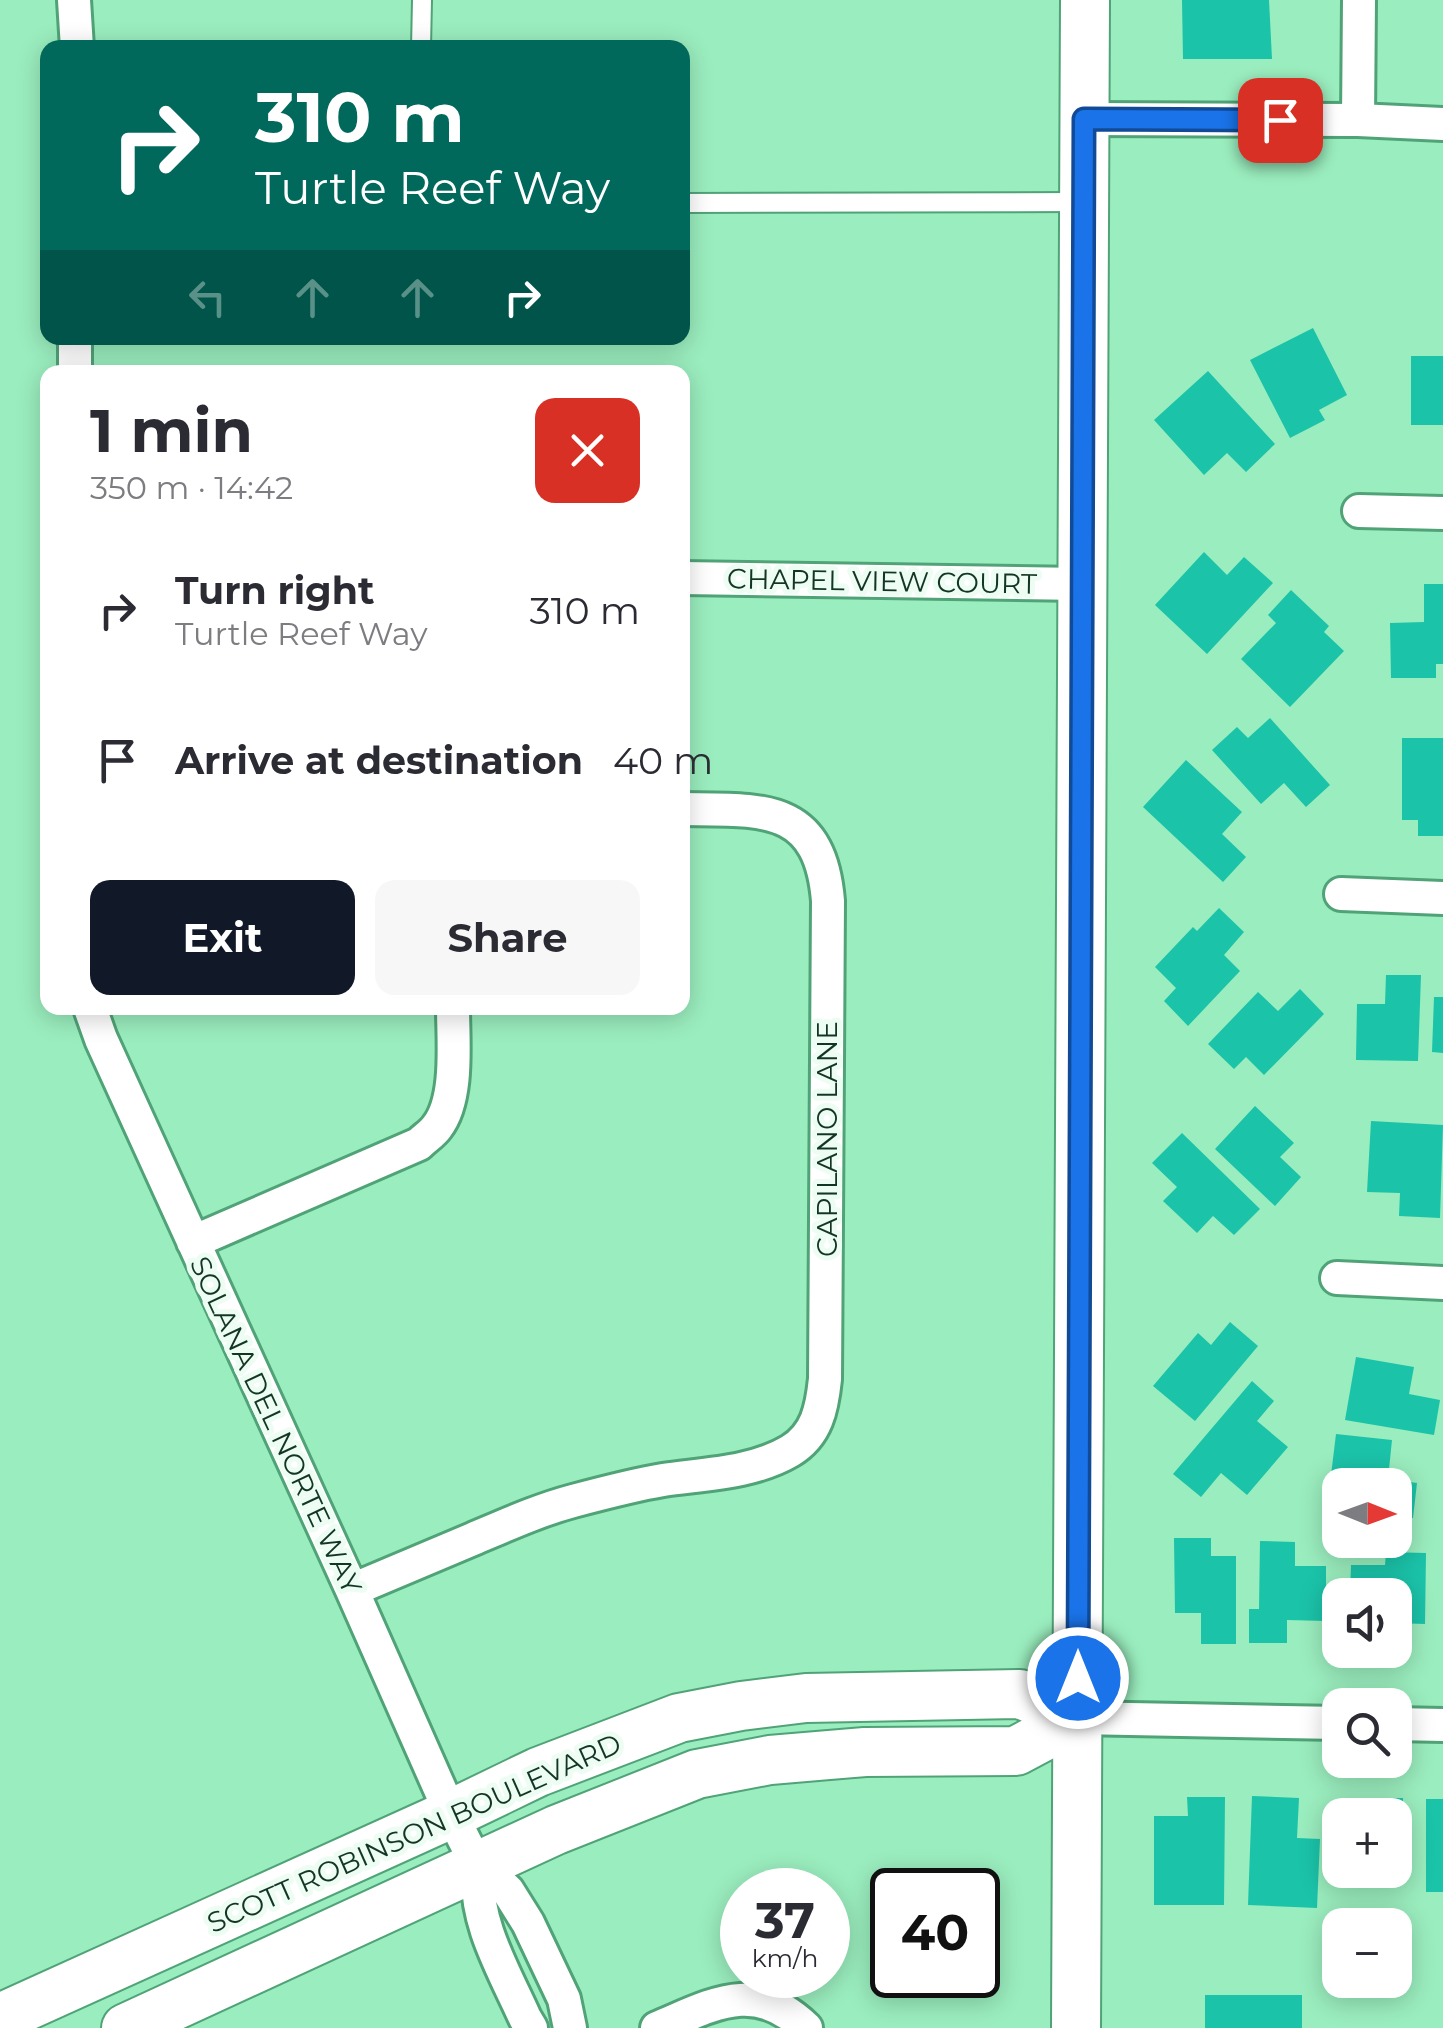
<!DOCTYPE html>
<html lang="en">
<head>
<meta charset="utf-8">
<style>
  :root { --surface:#fff; --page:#f7f7f7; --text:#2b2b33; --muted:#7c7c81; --accent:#111827 }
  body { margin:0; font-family:Montserrat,sans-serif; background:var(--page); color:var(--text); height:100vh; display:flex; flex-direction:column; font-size:38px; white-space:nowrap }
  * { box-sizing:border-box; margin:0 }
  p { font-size:32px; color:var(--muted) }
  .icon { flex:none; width:55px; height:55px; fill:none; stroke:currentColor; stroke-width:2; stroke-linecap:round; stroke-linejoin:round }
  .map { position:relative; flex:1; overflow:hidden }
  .details { position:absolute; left:40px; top:365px; width:650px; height:650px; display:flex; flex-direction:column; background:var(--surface); border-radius:20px; box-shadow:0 5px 25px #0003 }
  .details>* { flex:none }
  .banner { position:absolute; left:40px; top:40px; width:650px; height:305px; border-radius:20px; box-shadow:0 5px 25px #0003; background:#00695c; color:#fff; overflow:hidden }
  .needle { width:65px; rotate:91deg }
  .controls { position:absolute; left:1322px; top:1468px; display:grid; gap:20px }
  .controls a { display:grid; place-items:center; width:90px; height:90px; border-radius:20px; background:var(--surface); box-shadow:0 5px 25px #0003; font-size:50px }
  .speed { position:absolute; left:720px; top:1868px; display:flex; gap:20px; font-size:50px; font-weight:700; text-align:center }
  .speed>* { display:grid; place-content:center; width:130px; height:130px; border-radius:50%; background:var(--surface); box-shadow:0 5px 25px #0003; line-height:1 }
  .speed small { font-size:25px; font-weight:400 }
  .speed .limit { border:5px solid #111; border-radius:15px; background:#fff; color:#111 }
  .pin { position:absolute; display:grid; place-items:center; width:85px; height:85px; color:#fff; margin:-42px; border-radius:20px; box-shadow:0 5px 15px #0006 }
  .me { position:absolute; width:110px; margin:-55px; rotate:0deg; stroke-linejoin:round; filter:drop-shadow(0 0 8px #0008) }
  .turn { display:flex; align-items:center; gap:35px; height:210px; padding:0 50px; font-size:45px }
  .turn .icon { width:130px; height:130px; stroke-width:2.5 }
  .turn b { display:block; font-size:70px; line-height:85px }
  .lanes { display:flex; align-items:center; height:95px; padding:0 50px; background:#0003; justify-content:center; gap:50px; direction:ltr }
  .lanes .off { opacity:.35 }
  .round { display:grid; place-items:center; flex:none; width:105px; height:105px; border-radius:20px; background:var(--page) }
  .headline { display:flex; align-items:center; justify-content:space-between; height:170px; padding:0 50px }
  h1 { font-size:60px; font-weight:700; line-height:75px }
  .cta { display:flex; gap:20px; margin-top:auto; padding:20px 50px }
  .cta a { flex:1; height:115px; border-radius:20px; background:var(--accent); color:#fff; font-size:40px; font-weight:700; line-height:115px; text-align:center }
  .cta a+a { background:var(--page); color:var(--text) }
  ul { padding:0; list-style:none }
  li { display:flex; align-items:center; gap:30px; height:150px; padding:0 50px }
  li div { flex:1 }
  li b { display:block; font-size:38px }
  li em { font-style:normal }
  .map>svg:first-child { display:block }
  .building { fill:#1bc3a9 }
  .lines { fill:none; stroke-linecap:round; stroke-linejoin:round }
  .lane-casing { stroke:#50a377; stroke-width:22 }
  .street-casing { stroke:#50a377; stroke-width:38 }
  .secondary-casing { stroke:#50a377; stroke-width:52 }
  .lane { stroke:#fff; stroke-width:18 }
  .street { stroke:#fff; stroke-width:32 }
  .secondary { stroke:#fff; stroke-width:48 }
  .route-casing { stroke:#114b97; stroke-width:25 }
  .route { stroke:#1a73e8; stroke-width:18 }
  .labels { text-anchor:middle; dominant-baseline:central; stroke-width:10; stroke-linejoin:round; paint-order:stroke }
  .street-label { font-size:28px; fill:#133624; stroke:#edfdf3 }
</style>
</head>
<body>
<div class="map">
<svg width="1443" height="2028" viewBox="0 0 1443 2028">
  <rect width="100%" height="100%" fill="#9aedbe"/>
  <path class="building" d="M1182,0H1269L1272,59H1183Z
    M1313,328L1347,395L1319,410L1325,420L1290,438L1250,360Z
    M1411,356H1443V425H1411Z
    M1208,371L1275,444L1246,472L1227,453L1204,475L1154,420Z
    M1204,552L1227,575L1244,557L1273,583L1207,654L1155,605Z
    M1424,584H1443V664H1436V678H1391L1390,623L1424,622Z
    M1291,590L1329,626L1324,632L1344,651L1290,707L1241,659L1276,623L1268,615Z
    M1270,718L1330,785L1306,807L1284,783L1261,804L1212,750L1237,727L1248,738Z
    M1402,738H1443V836H1418V820H1402Z
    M1186,760L1242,812L1222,834L1246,857L1223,882L1143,807Z
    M1219,908L1244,932L1224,955L1240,971L1188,1026L1164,1001L1176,988L1155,967L1193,927L1197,931Z
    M1386,975H1421L1418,1061L1356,1060L1357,1004H1385Z
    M1300,989L1324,1014L1264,1075L1246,1057L1234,1069L1208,1044L1258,992L1278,1011Z
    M1434,997H1443V1053L1432,1052Z
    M1255,1106L1294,1143L1280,1157L1301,1177L1275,1206L1215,1149Z
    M1371,1121L1443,1125L1440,1218L1399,1216L1400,1193L1367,1192Z
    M1182,1133L1260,1209L1234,1235L1213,1216L1197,1233L1163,1201L1177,1187L1152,1163Z
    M1230,1322L1258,1346L1195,1421L1153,1386L1198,1333L1211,1345Z
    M1356,1357L1414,1367L1409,1394L1440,1400L1434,1435L1345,1420Z
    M1252,1381L1274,1401L1257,1421L1288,1447L1247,1495L1221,1473L1201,1497L1173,1474Z
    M1336,1434L1392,1440L1388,1479L1417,1483L1413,1518L1395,1516V1485H1340V1510L1327,1508Z
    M1174,1538H1211V1556H1236V1644H1201V1613H1175Z
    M1260,1541L1295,1542V1566H1326V1621L1287,1620V1643H1249V1609H1259Z
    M1386,1552L1426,1553L1425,1624L1395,1623V1595H1350L1351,1565H1385Z
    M1252,1796L1299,1798L1297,1838L1320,1839L1317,1908L1248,1905Z
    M1187,1797H1225L1224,1905H1154V1816H1188Z
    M1403,1798L1404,1883L1333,1885L1332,1814H1340V1870H1395V1815H1364V1799Z
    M1426,1799H1443V1892H1426Z
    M1205,1995H1302V2028H1205Z"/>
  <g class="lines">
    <defs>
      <path id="lane" d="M421,48L422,0
        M682,203L1082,202"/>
      <path id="street" d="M74,0L77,48
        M1084,119L1358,120L1443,124
        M1358,120L1359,0
        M75,372V338
        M1359,511L1443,513
        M682,578L1082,584
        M1341,894L1443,898
        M90,1008L101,1039L352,1590L451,1814L478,1867L493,1877L508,1891L528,1923L564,1999L570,2028
        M193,1242L419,1144C425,1138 433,1133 437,1127C459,1099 453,1041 453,1008
        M1337,1278L1443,1283
        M352,1590C392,1573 432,1556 473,1539C506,1525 539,1510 573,1501C603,1493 633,1485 663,1480C704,1474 753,1473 790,1451C817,1435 822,1408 825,1379L828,901C820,803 762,810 682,809
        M1078,1718L1340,1723
        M1395,1724L1443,1725
        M478,1867C474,1922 503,1969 525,2018L531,2028
        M657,2028C712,2005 755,1978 806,2028"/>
      <path id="secondary" d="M0,2018L451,1814L538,1772L679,1718L741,1706L806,1698L1020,1694L1078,1718
        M126,2028L556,1830L697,1774L770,1760L865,1752L1016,1751L1078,1718
        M1076,2028L1085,0"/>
    </defs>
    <use href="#lane" class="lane-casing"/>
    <use href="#street" class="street-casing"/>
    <use href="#secondary" class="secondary-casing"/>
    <use href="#lane" class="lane"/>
    <use href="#street" class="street"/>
    <use href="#secondary" class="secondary"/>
  </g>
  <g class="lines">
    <defs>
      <path id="route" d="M1078,1678L1084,119L1280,120"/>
    </defs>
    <use href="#route" class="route-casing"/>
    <use href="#route" class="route"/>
  </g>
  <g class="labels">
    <g class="street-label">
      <text transform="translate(882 581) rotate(1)">CHAPEL VIEW COURT</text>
      <text transform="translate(827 1139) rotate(-90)">CAPILANO LANE</text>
      <text transform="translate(276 1425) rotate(65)">SOLANA DEL NORTE WAY</text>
      <text transform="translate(414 1833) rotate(-24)">SCOTT ROBINSON BOULEVARD</text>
    </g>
  </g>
</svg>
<div class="controls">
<a><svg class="needle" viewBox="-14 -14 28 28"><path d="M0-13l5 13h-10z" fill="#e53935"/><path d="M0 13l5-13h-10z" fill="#7c7c81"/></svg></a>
<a><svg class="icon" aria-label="sound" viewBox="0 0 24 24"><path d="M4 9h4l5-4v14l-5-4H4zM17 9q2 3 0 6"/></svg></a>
<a><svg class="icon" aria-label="search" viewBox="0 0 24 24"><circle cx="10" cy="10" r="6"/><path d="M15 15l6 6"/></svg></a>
<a>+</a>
<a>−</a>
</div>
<div class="speed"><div>37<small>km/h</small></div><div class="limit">40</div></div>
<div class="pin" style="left:1280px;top:120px;background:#d93025"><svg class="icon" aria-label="arrive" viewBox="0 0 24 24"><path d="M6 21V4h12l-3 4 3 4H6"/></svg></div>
<svg class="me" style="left:1078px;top:1678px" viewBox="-20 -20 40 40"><circle r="17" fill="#1a73e8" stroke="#fff" stroke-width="3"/><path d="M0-11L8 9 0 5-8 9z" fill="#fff"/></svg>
<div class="banner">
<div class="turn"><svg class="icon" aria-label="right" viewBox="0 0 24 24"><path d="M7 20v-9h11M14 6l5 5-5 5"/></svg><div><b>310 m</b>Turtle Reef Way</div></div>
<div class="lanes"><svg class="icon off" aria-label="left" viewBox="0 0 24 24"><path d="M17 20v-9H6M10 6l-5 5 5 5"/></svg><svg class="icon off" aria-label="ahead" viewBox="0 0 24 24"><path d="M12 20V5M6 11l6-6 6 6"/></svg><svg class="icon off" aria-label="ahead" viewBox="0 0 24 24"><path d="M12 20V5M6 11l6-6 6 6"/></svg><svg class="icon" aria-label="right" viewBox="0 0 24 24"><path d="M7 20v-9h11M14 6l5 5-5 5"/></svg></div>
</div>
<section class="details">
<div class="headline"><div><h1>1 min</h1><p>350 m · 14:42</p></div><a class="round" style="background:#d93025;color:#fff"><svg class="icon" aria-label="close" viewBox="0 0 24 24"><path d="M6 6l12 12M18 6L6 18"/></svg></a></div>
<ul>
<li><svg class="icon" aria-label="right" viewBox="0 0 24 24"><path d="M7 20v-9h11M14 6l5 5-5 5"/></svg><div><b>Turn right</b><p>Turtle Reef Way</p></div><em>310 m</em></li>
<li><svg class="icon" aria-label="arrive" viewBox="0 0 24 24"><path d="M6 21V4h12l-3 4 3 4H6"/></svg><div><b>Arrive at destination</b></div><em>40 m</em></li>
</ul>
<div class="cta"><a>Exit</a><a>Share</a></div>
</section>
</div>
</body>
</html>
